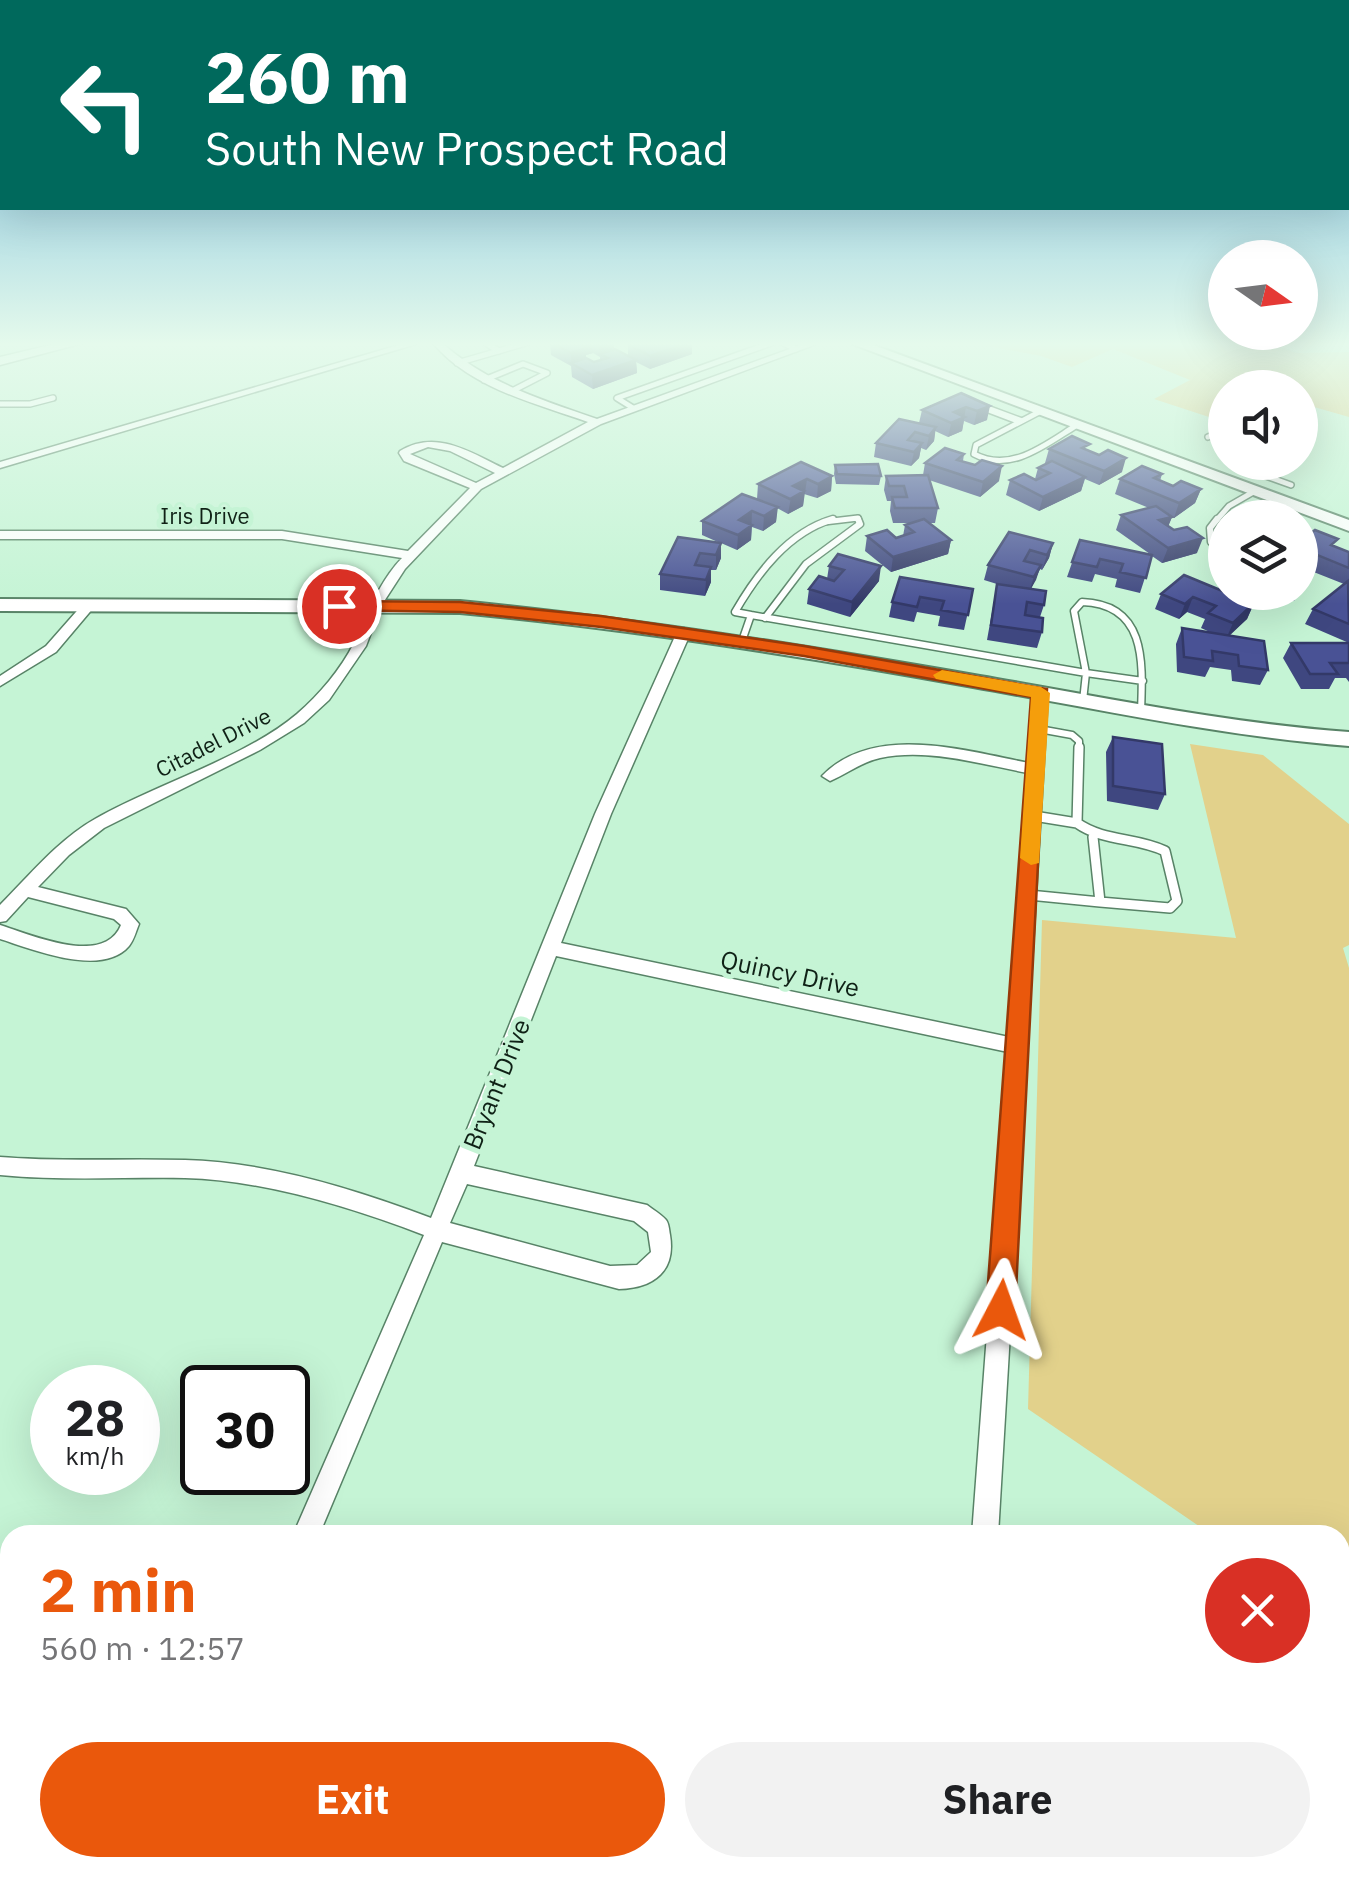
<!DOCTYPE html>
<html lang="en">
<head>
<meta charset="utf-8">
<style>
  :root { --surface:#fff; --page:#f2f2f2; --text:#202124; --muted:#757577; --accent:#ea580c }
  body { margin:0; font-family:"IBM Plex Sans",sans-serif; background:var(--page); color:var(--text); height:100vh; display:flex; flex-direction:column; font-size:38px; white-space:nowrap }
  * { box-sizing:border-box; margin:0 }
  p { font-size:32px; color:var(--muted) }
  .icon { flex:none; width:55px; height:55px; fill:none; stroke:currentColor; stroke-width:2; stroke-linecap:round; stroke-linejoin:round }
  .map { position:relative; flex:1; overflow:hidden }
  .sheet { position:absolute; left:0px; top:1525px; width:1350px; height:352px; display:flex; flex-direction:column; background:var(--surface); border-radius:30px 30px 0 0; box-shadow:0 10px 40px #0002 }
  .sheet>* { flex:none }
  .banner { position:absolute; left:0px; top:0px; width:1350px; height:210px; box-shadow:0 10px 40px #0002; background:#00695c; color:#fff; overflow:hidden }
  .needle { width:65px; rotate:104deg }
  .fabs { position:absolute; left:1208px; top:240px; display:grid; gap:20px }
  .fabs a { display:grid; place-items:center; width:110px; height:110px; border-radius:50%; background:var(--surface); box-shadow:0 10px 40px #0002; font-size:50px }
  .speed { position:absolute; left:30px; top:1365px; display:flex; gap:20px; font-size:50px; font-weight:700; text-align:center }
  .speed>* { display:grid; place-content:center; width:130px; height:130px; border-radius:50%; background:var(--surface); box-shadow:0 10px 40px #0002; line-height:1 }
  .speed small { font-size:25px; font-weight:400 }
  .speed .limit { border:5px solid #111; border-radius:15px; background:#fff; color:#111 }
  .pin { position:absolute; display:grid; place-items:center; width:85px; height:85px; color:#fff; margin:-42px; border:5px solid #fff; border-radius:50%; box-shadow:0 2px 10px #0007 }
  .me { position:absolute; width:110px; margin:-55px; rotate:4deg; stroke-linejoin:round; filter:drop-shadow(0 0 8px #0008) }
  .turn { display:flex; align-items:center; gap:35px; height:210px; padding:0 40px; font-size:45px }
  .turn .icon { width:130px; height:130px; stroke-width:2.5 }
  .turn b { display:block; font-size:70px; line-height:85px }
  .round { display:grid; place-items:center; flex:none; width:105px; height:105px; border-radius:52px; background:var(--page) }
  .overview { display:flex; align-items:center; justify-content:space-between; height:170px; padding:0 40px }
  h1 { font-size:60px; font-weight:800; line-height:75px; color:var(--accent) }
  .primary-button { display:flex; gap:20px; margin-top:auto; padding:20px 40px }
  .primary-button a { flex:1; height:115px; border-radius:60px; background:var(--accent); color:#fff; font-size:40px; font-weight:800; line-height:115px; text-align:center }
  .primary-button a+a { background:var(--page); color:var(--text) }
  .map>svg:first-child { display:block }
  .green { fill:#e2d18b }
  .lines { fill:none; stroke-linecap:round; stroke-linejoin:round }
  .lane-far2-casing { stroke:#588367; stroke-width:8 }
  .lane-far1-casing { stroke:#588367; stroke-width:9 }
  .lane-casing { stroke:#588367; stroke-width:12 }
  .street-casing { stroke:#588367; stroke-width:3 }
  .secondary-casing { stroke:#588367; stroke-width:4 }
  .primary-casing { stroke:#588367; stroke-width:3 }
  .lane-far2 { stroke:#fff; stroke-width:5 }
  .lane-far1 { stroke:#fff; stroke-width:6 }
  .lane { stroke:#fff; stroke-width:9 }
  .street { fill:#fff; fill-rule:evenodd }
  .secondary { fill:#fff; fill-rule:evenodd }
  .primary { fill:#fff; fill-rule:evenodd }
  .wall { fill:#3f4780; fill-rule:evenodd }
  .shaded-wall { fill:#333968 }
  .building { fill:#495295; stroke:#333968; stroke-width:2.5 }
  .route { fill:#ea580c; stroke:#983908; stroke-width:2.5 }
  .slow { fill:#f59e0b }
  .labels { text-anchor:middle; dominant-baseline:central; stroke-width:10; stroke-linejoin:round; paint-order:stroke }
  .far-street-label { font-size:22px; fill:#0f2116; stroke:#c5f4d5 }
  .street-label { font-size:25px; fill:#0f2116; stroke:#c5f4d5 }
</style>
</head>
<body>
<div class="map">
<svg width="1349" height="1877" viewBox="0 0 1349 1877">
  <rect width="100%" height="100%" fill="#c5f4d5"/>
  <path class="green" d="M967,342H1262L1297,353L1349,352V417L1300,403V388H1225V411L1212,418L1154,399L1190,380L1113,349L1072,367L1041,356Z
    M1190,744L1263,755L1349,824V945L1343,948L1349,968V1877H1298L1299,1868H1340V1535H1212L1028,1409L1042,920L1236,938Z"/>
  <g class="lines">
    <defs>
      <path id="lane-far2" d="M484,342L499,351
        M781,342L796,349
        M457,363L529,342
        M484,380L523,364L547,373L512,391
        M0,404H30L53,398
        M633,408L617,398L774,342
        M1041,411L976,445L974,454C1011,474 1046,444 1077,425
        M1208,437L1225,430
        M1230,463L1291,485
        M824,522L858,518L859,522
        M1215,522L1229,506L1255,491"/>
      <path id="lane-far1" d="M1217,519L1210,528L1211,542L1225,550
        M751,615L735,612C757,574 788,532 833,519
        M765,618L806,564L860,524L858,519
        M742,641L751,615L1086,673L1074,611L1082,602C1146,604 1143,661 1141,711
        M1083,701L1086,673L1143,681
        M1039,729L1072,735L1079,741V750"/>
      <path id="lane" d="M1034,816L1077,823L1079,747
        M1077,823C1104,842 1136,837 1165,851L1177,901L1170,908L1100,902L1093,837
        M1029,895L1100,902"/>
      <path id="street" d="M409,342H423L0,468V462Z
        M432,342H441C486,383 540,399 597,419L809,342H822L601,424L481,489L405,569L381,606L366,646L329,700L304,723L260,750L104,828L69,855L38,887L126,909L139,924C136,931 134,940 129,946C102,978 32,949 0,939V925C32,935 104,967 121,925L114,919L28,897L6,921L0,922V905C29,876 58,840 95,819C156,784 245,758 297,714C319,695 341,669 354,643C368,613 379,582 402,558L282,539H0V531H282L408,551L470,488L404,461L399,453L400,451C436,429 470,452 503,468L588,422C534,403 470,388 432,342ZM428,447L450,451L495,473L476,483L410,454Z
        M970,399L1024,419L1025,421L1016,423L966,404L965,402Z
        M88,603L94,607L56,652L0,686V676L46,646L83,604Z
        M684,628L691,632L611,814L561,943L1009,1037L1028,773C980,764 928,748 880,758C861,762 847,774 830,781L822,776C874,722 966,751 1029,763L1034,693L1041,689L1048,693L998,1535H972L1008,1052L556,956L474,1166L647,1205C652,1209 661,1214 666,1220C669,1224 669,1230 670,1235C676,1271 654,1288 619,1289L442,1242L319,1535H293L424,1235C351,1207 263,1180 185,1178C122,1177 64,1181 0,1175V1157C62,1162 123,1158 185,1160C267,1162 355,1189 431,1218L595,814L677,632ZM467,1184L634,1221L648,1232L651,1252L637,1265L610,1266L450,1223Z
        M150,1868H180L177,1877H146Z
        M947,1868H977V1877H947Z"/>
      <path id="secondary" d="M847,342H865L1349,520V531Z
        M0,599L460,601C635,618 807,646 980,676C1103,697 1225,723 1349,732V746C1222,736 1098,709 973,687C802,656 632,629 460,613L0,611Z"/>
      <path id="primary" d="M63,342H87L0,365V357Z"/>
    </defs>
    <use href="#lane-far2" class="lane-far2-casing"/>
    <use href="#lane-far1" class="lane-far1-casing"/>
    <use href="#lane" class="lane-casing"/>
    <use href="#street" class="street-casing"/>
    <use href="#secondary" class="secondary-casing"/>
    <use href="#primary" class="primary-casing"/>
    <use href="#lane-far2" class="lane-far2"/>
    <use href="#lane-far1" class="lane-far1"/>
    <use href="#lane" class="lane"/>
    <use href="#street" class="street"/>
    <use href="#secondary" class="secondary"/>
    <use href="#primary" class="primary"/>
  </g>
  <path class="wall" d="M550,342H614V349L628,356V344L692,342V354L650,369L636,362L637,373L593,389L572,377L571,366L551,355ZM593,353L600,357V360L594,362L586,358V355Z
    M961,393L987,420L974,425L964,421L962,431L948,437L935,431L934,441L926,450L921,448L919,458L911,466L874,457L876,443L919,423L922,410Z
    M1049,449L1088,450L1122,472L1099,485L1085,479L1081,491L1039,511L1006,495L1010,480L1035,479L1038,468L1047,464L1045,463Z
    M964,454L963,461L999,481L980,497L929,480L938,508L935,523H929L951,540L948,554L891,572L865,551L867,536L896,538L903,536L905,525L911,523H893L890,511L891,501H887L884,490L886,476L923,475L925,463Z
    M835,465L881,476L879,485L836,484L834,474Z
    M1162,474L1160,481L1173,486L1201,489L1195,503L1174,518L1172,517L1168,526L1197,553L1162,563L1152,556L1140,593L1115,587L1117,579L1095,574L1092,582L1067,577L1080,540L1150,554L1116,530L1121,515L1149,508L1115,494L1120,479Z
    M832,476L831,491L817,498L804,494L803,506L788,514L777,508L776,522L763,531L752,527L751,540L737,550L721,543V558L716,570H711V582L705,596L660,590V574L720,543L702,535V521L757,499L758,484Z
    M1300,541L1334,546L1349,552V682L1346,678H1335L1329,689H1301L1283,658L1291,643H1349L1305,624L1313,609L1344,584L1301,567L1302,586L1300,590Z
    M1053,543L1049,558L1042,570L1040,569L1031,589L1044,605L1040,617L1042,632L1037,648L987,640L997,584L984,580L988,565Z
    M1225,549V589L1218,587L1219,564Z
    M829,566L879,581L850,617L807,604L809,589L827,579Z
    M973,589L964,630L938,626L940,616L917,612L914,622L889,617L892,602Z
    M1247,592H1299L1294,601Z
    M1161,594L1254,603L1247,619L1229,635L1268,670L1260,685L1232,681L1231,670L1210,667L1205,677L1177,672L1176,644L1182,628L1212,633L1201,628L1205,619L1187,612L1179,619L1155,609Z
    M1113,737L1165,794L1158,810L1107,801L1106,752Z"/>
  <path class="shaded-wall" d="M585,342H592L593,353L586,355V361L571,364V353L578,344Z
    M604,342H614V352L600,354L599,343Z
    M692,342V354L650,369V356Z
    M636,360L637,373L593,389L592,375Z
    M990,406L987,420L974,425L977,411Z
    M966,407L962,431L948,437L954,412Z
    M936,427L934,441L926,450L929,436Z
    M922,443L919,458L911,466L914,452Z
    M1126,458L1122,472L1099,485L1104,471Z
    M1002,466L999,481L980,497L983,482Z
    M832,476L831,491L817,498L818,484Z
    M1085,477L1081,491L1039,511L1043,497Z
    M807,479L803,506L788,514L793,486Z
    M1201,489L1195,503L1174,518L1179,503Z
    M778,507L776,522L763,531L764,516Z
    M752,511L751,540L737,550L739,520Z
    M1172,517L1166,532L1159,520Z
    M1203,538L1197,553L1162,563L1168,548Z
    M951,540L948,554L891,572L893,557Z
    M721,543V558L716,570V555Z
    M1053,543L1049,558L1042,570L1047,555Z
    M1041,565L1036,580L1029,592L1034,577Z
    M881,566L879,581L850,617L852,602Z
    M711,567V582L705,596L706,580Z
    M1193,597L1187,612L1179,619L1185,604Z
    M1254,603L1247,619L1226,639L1233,623Z"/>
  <path class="building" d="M550,342H585L578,344L586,348L571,353Z
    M637,342H646L650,344L656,342H691L650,356L628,344Z
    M615,349L636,360L592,375L571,363L586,358L594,362L608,358L600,354Z
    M961,393L990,406L977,411L966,407L954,412L965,417L951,423L922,410Z
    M899,419L936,427L929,436L915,432L908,440L922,443L914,452L876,443Z
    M1072,436L1090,444L1082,448L1099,455L1108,450L1126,458L1104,471L1049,449Z
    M945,448L964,454L957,460L975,465L982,460L1002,466L983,482L925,463Z
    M1052,461L1085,477L1043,497L1010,480L1024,474L1036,480L1050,473L1038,468Z
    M801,462L832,476L818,484L807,479L793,486L804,491L790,499L758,484Z
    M878,464L881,476L837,474L835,465Z
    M1142,466L1162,474L1154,478L1173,486L1181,481L1201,489L1179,503L1120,479Z
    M928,475L938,508H895L892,497H907L904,486H889L886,476Z
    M742,494L778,507L764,516L752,511L739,520L752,525L738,535L702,521Z
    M1156,506L1172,517L1159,520L1174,530L1187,527L1203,538L1168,548L1121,515Z
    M924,519L951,540L893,557L867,536L887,530L896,538L914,532L905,525Z
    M1315,530L1338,539L1331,545L1349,552V568L1300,548V541Z
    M1009,532L1053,543L1047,555L1030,550L1024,561L1041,565L1034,577L988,565Z
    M678,537L721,543L716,555L700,553L695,565L711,567L706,580L660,574Z
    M1080,540L1152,555L1146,578L1120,572L1123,564L1100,559L1097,567L1072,562Z
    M838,554L881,566L852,602L809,589L819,576L834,581L844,570L829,566Z
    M1300,562H1301L1302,586L1300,585Z
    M1184,575L1225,592L1254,603L1233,623L1208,613L1216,606L1193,597L1185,604L1161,594Z
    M900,577L973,589L968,615L941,610L944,601L920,597L917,607L892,602Z
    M1348,581L1349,624L1313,609Z
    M997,584L1046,591L1044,605L1027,602L1025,615L1043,618L1042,632L991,625Z
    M1182,628L1264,641L1268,670L1239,666L1238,655L1212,651L1213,661L1184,657Z
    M1291,643H1349V663H1330L1338,674H1310Z
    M1113,737L1162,744L1165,794L1113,786Z"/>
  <linearGradient id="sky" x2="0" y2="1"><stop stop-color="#5daed8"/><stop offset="0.57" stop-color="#e5faec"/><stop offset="1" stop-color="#e5faec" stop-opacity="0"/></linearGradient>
  <rect width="1349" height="604" fill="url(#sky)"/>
  <path class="route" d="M339,601L460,602L601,616L804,646L1047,689L1015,1310L1011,1320L1001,1324L990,1320L986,1310L1031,697L804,656L601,627L460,612L333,610V603Z"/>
  <path class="slow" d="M942,670L1041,687L1050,693L1039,863L1031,865L1020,858L1031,697L936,679L933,675Z"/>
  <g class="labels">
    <g class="far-street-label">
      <text x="205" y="515">Iris Drive</text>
      <text transform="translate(213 742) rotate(-27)">Citadel Drive</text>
    </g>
    <g class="street-label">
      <text transform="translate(790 973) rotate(12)">Quincy Drive</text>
      <text transform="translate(496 1084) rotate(-68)">Bryant Drive</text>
    </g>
  </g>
</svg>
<div class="fabs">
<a><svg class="needle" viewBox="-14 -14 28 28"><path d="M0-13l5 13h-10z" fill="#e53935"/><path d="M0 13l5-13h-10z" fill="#757577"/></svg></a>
<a><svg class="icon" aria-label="sound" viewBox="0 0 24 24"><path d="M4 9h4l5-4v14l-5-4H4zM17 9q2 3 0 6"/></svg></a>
<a><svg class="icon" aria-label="layers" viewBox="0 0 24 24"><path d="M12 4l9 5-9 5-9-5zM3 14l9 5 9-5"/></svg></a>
</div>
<div class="speed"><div>28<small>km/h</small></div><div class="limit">30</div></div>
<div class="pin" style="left:339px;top:606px;background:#d93025"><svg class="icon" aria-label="arrive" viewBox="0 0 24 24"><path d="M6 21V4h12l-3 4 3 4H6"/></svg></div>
<svg class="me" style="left:1001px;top:1310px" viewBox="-20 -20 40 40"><path d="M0-17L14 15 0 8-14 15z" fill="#ea580c" stroke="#fff" stroke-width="4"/></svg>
<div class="banner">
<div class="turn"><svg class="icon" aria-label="left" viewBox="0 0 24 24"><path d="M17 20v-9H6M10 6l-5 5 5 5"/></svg><div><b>260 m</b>South New Prospect Road</div></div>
</div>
<section class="sheet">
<div class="overview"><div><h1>2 min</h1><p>560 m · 12:57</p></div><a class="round" style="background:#d93025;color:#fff"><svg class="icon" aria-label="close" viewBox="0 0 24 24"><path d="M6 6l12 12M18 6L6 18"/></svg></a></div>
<div class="primary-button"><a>Exit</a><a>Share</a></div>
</section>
</div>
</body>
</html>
